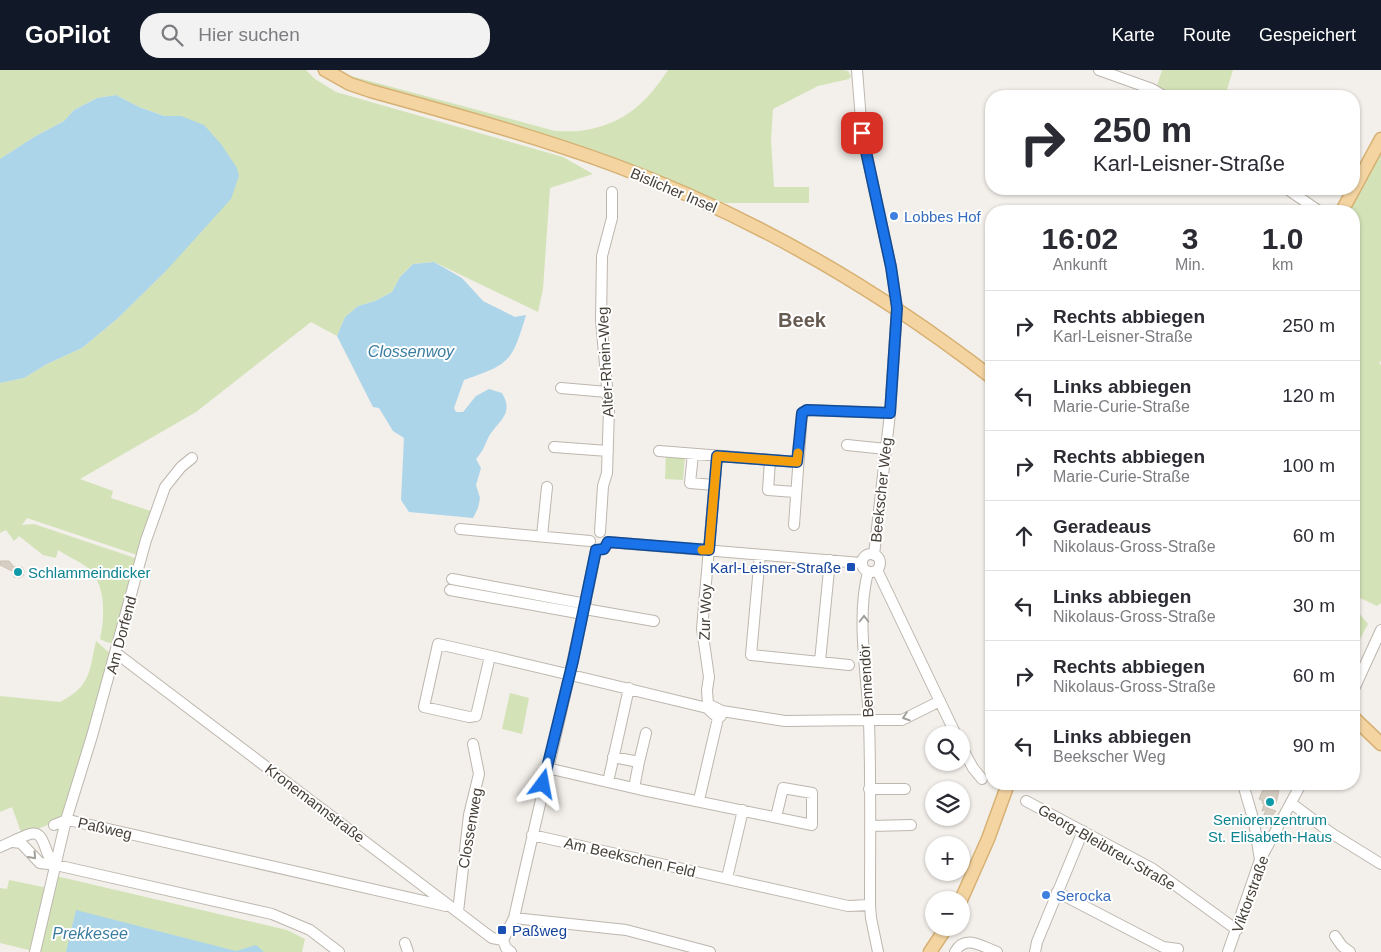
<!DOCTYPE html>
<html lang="de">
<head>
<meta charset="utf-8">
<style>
  :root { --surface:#fff; --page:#f2f2f3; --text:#2b2b33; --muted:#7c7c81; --line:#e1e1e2; --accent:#111827 }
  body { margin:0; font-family:Arial,sans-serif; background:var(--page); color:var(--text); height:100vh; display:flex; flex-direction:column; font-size:19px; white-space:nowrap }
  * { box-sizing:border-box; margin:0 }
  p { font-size:16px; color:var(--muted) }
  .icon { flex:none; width:28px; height:28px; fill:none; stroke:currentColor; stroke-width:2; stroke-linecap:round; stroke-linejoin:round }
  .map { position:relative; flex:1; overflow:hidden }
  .side { position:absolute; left:985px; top:135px; width:375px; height:585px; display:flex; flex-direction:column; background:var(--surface); border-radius:20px; box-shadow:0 1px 4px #0004 }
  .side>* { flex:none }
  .banner { position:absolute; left:985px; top:20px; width:375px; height:105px; border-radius:20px; box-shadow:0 1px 4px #0004; background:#fff; color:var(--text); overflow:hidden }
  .tools { position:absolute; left:925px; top:656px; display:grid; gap:10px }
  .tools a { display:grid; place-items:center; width:45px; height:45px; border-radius:50%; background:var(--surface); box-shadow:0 1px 4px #0004; font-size:25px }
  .pin { position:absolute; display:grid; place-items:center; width:42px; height:42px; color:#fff; margin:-21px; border-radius:10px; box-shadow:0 2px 8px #0006 }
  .me { position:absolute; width:55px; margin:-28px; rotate:13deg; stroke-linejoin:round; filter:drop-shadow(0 0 4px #0008) }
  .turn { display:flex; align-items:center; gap:18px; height:105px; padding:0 25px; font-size:22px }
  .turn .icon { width:65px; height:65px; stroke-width:2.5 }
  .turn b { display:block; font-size:35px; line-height:42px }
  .eta { display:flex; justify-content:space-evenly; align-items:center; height:85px; text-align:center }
  .eta b { font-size:30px; font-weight:600; line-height:35px }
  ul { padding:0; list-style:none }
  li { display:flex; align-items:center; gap:15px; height:70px; padding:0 25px; border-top:1px solid var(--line) }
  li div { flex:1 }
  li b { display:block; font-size:19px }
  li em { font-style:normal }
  header { display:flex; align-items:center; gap:30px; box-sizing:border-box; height:70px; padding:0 25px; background:var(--accent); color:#fff }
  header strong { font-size:24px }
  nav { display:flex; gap:28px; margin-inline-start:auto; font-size:18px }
  .search { width:350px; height:45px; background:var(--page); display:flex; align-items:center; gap:12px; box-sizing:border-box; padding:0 18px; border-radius:20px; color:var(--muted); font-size:19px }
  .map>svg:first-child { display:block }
  .green { fill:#d3e3b7 }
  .water { fill:#add5e9 }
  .building { fill:#d6cdc3; stroke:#cdc1b4 }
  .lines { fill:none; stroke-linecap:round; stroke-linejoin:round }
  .minor-casing { stroke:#bdb6ad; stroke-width:12 }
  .major-casing { stroke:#d7b173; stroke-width:15 }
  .minor { stroke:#fff; stroke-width:10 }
  .major { stroke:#f4d5a2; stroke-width:12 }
  .oneway { stroke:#a2a09c }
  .route-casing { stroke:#114b97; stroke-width:12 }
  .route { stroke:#1a73e8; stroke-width:9 }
  .slow { stroke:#f59e0b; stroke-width:9 }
  .shop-dot { fill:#3f7fe0; stroke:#fff; stroke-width:2 }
  .transit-dot { fill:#1a4fb4; stroke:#fff; stroke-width:2 }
  .culture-dot { fill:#0f9aa8; stroke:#fff; stroke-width:2 }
  .labels { text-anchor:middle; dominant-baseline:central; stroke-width:4; stroke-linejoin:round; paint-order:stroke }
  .street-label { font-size:15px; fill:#464038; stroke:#fff }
  .shop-label { font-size:15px; fill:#366cbe; stroke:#fff; text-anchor:start }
  .transit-label { font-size:15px; fill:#164399; stroke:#fff; text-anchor:end }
  .culture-label { font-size:15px; fill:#0d838f; stroke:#fff; text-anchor:start }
  .water-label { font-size:16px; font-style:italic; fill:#3b7da0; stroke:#fff }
  .district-label { font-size:20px; font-weight:bold; fill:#685c51; stroke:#fff }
</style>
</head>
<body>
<header>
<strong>GoPilot</strong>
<div class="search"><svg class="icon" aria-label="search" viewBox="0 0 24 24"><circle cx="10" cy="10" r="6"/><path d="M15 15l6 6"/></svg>Hier suchen</div>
<nav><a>Karte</a><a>Route</a><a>Gespeichert</a></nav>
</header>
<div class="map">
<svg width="1381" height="882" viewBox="0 0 1381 882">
  <rect width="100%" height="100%" fill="#f3efea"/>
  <path class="green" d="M0,0H306L315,9L336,22L563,87L593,104L550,118L543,219L538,242L434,192L413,194L400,207L392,222L375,231L358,236L345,247L337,266L311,252L196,342L80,409L113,421L111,428L154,442L140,486L27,448L22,455L34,454L135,488L138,493L117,574L106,572L100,569C105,547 106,514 88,498C79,491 67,486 58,480L56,488L43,485L19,466L14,471L6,460L0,463V313L24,308L47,294L82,278L117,249L165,202L181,46H164L139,37L116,25L97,28L74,40L64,51L34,67L0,89Z
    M330,0H340L351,6L555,61C565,61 576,62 586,60C625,53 647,32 668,0H843L848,1L851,6L849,9L818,16L773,39L771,70L774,117H809V133H724L668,110L426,32L410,24L361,12Z
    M1162,0H1233L1225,26H1167L1156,19Z
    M1381,84V291L1379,293L1381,295V533L1377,536L1354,525V141H1349Z
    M666,383L685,385L683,410L665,409Z
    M1354,537L1368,554L1354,580Z
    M96,571L113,586L65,745L60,750L22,765L12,737L0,742V626L60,632C91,616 89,602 96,571Z
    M510,623L529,628L522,664L502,659Z
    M56,806L287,860L305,869L302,882H38Z
    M9,810L48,818L33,881L0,873V818L7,819Z"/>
  <path class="water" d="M116,25L139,37L164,46H181L204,55L221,74L237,98L239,106L231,129L165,202L117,249L82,278L47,294L24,308L0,313V89L34,67L64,51L74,40L97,28Z
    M434,192L462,208L483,231L515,247L526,245C512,292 510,294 464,310L454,338L456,342H463L476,326L489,319L502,323C515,345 497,351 488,368C484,377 483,381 476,389L481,398L476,415L480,428L478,438L473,448L409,442L401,430L404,368L393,361L379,338L373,337L337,266L345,247L358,236L375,231L392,222L400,207L413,194Z
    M76,840L236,881L256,875L264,882H66Z"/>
  <path class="building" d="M0,491H9L14,497H22L24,501L23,506L19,508L14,507L12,501L0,495Z
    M1264,717L1279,721L1276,733L1267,738L1276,741L1271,747L1264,745L1266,739L1262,741L1264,734L1262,733L1263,731L1259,729Z"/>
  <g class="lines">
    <defs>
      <path id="minor" d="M857,0L862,63L891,197L897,238L890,343L874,485
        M1099,0L1152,19L1164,26
        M1287,119L1319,141
        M561,318L607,322
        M847,375L886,379
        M554,377L608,381
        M659,381L797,392
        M693,384L690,413L714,415
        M770,391L768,420L795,422
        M794,455L802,343L807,340L890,343
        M460,459L590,471
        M600,462L603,416L607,403L609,339L601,250L602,186L612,148V122
        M542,466L547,417
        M608,472L861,493
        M862 493a9 9 0 1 1 18 0a9 9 0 1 1-18 0Z
        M760,485L751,585L849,595
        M877,500L956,665
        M868,502C856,549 867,604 869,651C871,712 870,774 870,835L871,848L878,882
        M452,509L586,534
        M450,520L583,544
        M585,539L654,551
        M116,583L492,868L503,870
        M490,586L476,646L469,647L424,637L438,574C528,594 617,616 707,638
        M820,591L830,490
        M1354,619L1381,560
        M708,634L707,620L709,607L702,559L717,386
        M722,641L721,646L718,648L707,638L708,634L722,641L785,651L869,650H902L940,631
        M961,676L973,698L982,709
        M613,687L639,692L634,718
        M639,692L646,663
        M547,698L638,719L812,755V723L783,718L776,747
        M608,712L629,618
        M1175,714H1187
        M1243,714L1254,752L1260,790
        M869,719H905
        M699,730L718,648
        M1026,731L1153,799L1237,860
        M1291,733L1331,763L1381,794
        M54,755L66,750L73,751L446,836
        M870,756L911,755
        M532,765L848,836L870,835
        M13,772L21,773L40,793L56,795L272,844L310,860L339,882
        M0,777C10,773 20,767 30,764C47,760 42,785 56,795
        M727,808L743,740
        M1057,822L1163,877L1178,879
        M458,842L469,745L479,704L473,674
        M514,848L626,860L710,882
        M1335,866L1342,876L1350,882
        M503,870L514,848C541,726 572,603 596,480
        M503,870L506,878L511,882
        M405,873L408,882
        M35,882L66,750L92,666L146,470L165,417L181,397L192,388
        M955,882C965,864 981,876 997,882
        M1035,882L1037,872L1083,761
        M1228,882L1260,790L1301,714"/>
      <path id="major" d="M325,0L350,14L371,21C453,44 535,66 614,95C750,145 876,218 991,307
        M1342,141L1381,69
        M1354,648L1381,674
        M961,830L988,769L1008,714
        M930,882L946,858"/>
    </defs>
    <use href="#minor" class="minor-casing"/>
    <use href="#major" class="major-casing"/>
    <use href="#minor" class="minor"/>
    <use href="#major" class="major"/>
  </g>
  <defs><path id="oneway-chevron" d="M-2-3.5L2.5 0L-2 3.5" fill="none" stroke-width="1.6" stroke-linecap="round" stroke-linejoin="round" transform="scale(1.25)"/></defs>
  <g class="oneway">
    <use href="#oneway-chevron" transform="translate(864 549) rotate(-90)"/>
    <use href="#oneway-chevron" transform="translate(906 647) rotate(161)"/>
    <use href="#oneway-chevron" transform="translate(33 786) rotate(48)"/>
  </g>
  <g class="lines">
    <defs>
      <path id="route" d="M543,714L573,591L596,480L604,479L608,472L709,480L717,386L797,392L802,343L807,340L890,343L897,238L891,197L862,63"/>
    </defs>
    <use href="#route" class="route-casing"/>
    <use href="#route" class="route"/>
    <path class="slow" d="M702,480H709L717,386L797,392L798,383"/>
  </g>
  <g class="shop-dot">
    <circle cx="894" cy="146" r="5"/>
    <circle cx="1046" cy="825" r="5"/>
  </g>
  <g class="transit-dot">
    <rect x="846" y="492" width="10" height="10" rx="2.5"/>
    <rect x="497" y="855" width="10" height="10" rx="2.5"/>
  </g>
  <g class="culture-dot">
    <circle cx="18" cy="502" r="5"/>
    <circle cx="1270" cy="732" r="5"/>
  </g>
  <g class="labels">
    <g class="street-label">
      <text transform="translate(674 120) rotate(23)">Bislicher Insel</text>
      <text transform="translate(605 292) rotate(-93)">Alter-Rhein-Weg</text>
      <text transform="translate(881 420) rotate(-84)">Beekscher Weg</text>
      <text transform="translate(705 542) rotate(-88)">Zur Woy</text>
      <text transform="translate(121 565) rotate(-75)">Am Dorfend</text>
      <text transform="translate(866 611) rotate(-93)">Bennendör</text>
      <text transform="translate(315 733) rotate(37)">Kronemannstraße</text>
      <text transform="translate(105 758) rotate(13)">Paßweg</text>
      <text transform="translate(470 758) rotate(-80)">Clossenweg</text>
      <text transform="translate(1107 777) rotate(30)">Georg-Bleibtreu-Straße</text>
      <text transform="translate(630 787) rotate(13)">Am Beekschen Feld</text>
      <text transform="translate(1250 824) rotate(-70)">Viktorstraße</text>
    </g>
    <g class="shop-label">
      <text x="904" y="146">Lobbes Hof</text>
      <text x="1056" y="825">Serocka</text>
    </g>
    <g class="transit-label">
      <text x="841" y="497">Karl-Leisner-Straße</text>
      <text x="512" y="860" text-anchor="start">Paßweg</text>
    </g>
    <g class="culture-label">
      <text x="28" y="502">Schlammeindicker</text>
      <text x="1270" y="749" text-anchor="middle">Seniorenzentrum<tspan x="1270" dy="17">St. Elisabeth-Haus</tspan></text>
    </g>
    <g class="water-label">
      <text x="411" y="281">Clossenwoy</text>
      <text x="90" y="863">Prekkesee</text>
    </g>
    <g class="district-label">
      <text x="802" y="250">Beek</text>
    </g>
  </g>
</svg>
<div class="tools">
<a><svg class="icon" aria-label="search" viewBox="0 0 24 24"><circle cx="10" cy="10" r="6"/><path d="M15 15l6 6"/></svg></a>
<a><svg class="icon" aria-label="layers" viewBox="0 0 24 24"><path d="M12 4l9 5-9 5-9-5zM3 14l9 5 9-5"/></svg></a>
<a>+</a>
<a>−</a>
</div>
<div class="pin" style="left:862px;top:63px;background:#d93025"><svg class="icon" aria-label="arrive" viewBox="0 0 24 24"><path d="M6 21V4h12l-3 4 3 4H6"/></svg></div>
<svg class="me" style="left:543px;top:714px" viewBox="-20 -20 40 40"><path d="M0-17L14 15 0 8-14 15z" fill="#1a73e8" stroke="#fff" stroke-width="4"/></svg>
<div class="banner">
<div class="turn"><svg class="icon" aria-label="right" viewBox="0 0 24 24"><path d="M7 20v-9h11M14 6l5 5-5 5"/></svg><div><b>250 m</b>Karl-Leisner-Straße</div></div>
</div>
<section class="side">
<div class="eta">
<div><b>16:02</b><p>Ankunft</p></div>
<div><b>3</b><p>Min.</p></div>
<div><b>1.0</b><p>km</p></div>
</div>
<ul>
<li><svg class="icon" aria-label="right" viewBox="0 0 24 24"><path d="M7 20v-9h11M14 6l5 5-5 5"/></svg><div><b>Rechts abbiegen</b><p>Karl-Leisner-Straße</p></div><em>250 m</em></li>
<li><svg class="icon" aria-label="left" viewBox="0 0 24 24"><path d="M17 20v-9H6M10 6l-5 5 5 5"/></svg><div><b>Links abbiegen</b><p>Marie-Curie-Straße</p></div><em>120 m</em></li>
<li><svg class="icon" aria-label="right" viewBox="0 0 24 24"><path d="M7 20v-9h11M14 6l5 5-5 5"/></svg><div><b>Rechts abbiegen</b><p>Marie-Curie-Straße</p></div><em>100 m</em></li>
<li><svg class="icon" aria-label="ahead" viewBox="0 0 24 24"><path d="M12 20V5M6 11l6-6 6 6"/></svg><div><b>Geradeaus</b><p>Nikolaus-Gross-Straße</p></div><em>60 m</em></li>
<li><svg class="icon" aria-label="left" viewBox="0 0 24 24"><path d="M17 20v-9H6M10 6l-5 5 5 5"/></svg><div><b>Links abbiegen</b><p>Nikolaus-Gross-Straße</p></div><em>30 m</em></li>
<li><svg class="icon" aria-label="right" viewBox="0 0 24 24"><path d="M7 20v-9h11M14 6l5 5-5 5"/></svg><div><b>Rechts abbiegen</b><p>Nikolaus-Gross-Straße</p></div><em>60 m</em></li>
<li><svg class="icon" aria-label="left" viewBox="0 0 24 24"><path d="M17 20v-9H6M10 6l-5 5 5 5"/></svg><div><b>Links abbiegen</b><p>Beekscher Weg</p></div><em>90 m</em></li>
</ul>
</section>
</div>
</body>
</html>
